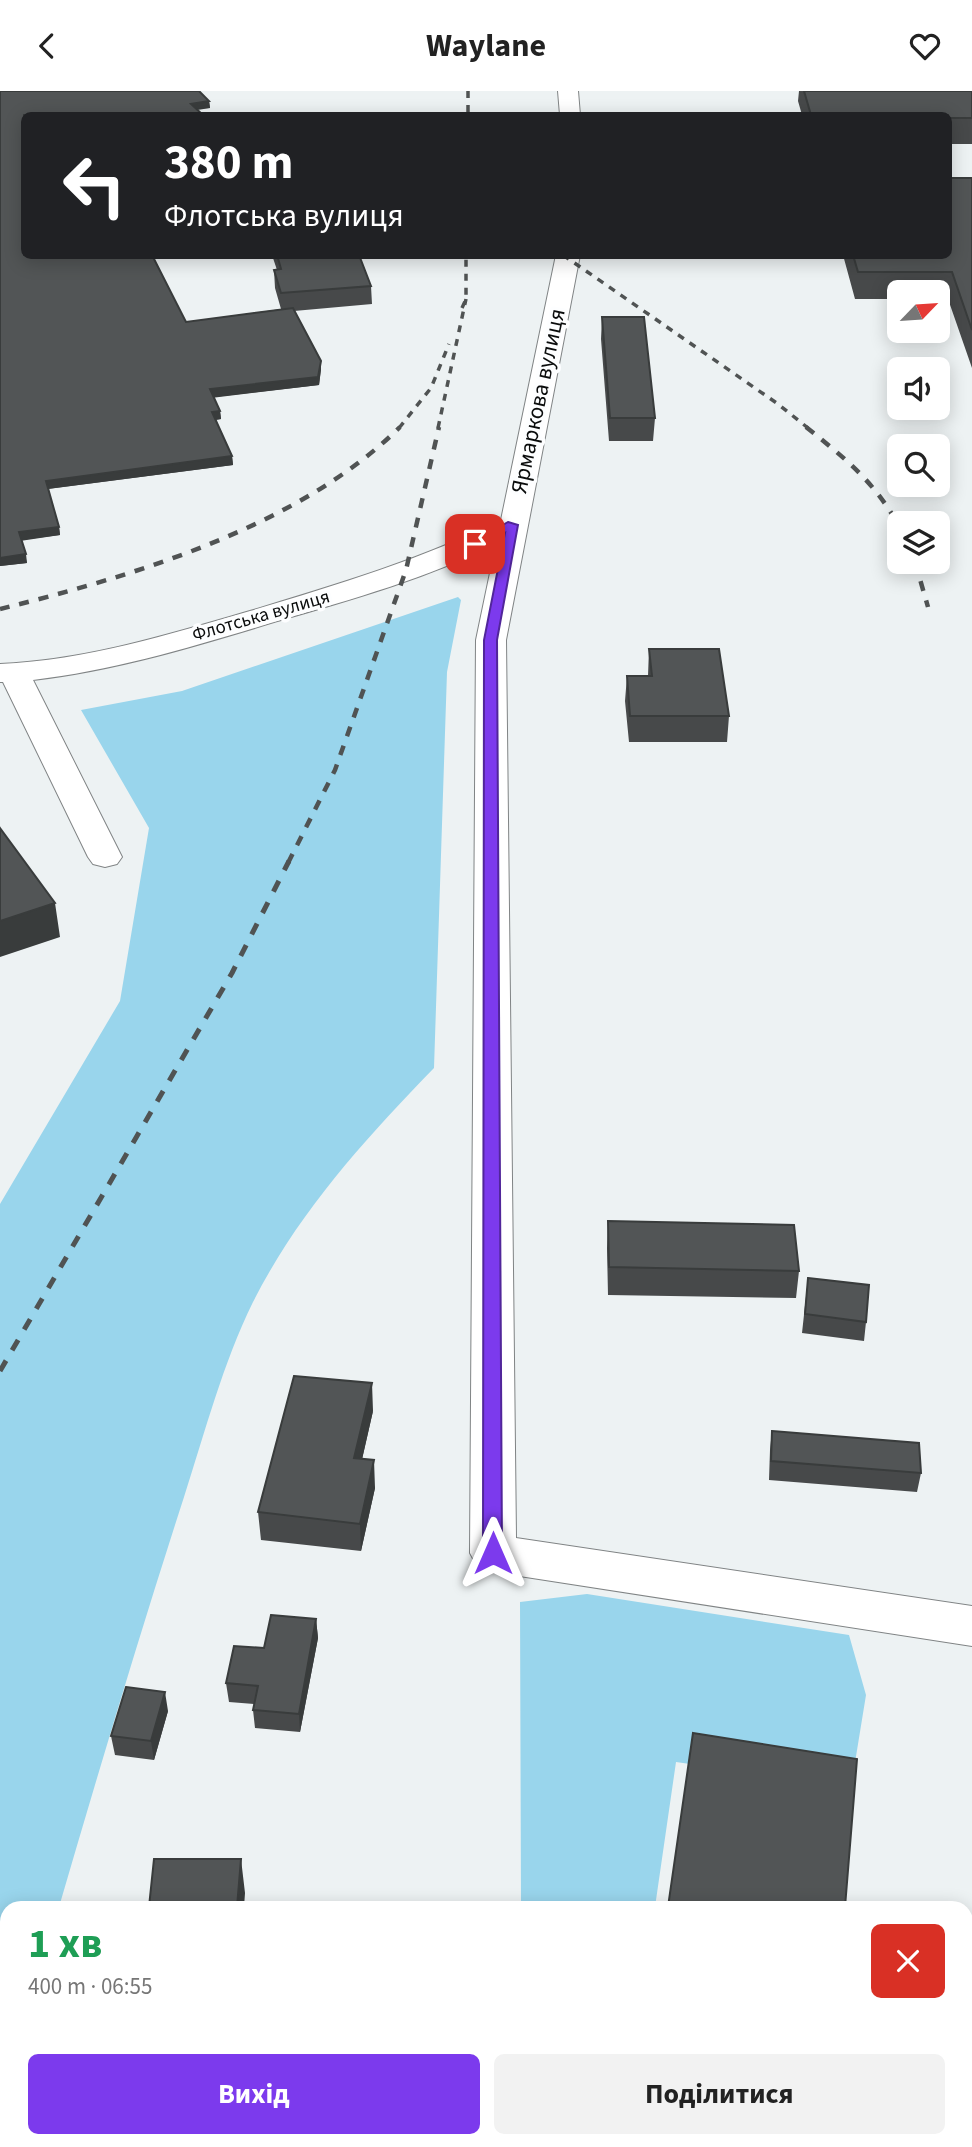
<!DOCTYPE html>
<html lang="uk">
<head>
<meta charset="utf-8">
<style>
  :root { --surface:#fff; --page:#f2f2f2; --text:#222; --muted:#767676; --accent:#7c3aed }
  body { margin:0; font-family:"Source Sans 3",sans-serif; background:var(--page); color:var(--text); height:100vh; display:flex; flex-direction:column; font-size:26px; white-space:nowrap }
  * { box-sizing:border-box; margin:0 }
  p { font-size:23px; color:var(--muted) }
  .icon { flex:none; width:38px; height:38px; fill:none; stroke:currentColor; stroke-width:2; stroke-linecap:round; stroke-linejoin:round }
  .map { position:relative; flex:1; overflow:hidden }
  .drawer { position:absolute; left:0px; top:1810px; width:973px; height:247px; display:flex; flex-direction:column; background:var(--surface); border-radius:21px 21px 0 0; box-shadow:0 4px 18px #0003 }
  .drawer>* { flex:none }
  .banner { position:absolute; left:21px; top:21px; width:931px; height:147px; border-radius:10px; box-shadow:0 4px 18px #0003; background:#202124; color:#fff; overflow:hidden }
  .needle { width:46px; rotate:65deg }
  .tools { position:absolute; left:887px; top:189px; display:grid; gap:14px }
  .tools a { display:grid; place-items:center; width:63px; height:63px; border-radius:10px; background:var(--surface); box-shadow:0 4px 18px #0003; font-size:35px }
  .pin { position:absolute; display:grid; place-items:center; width:60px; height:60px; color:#fff; margin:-30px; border-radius:14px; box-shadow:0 4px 10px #0006 }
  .me { position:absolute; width:77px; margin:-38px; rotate:0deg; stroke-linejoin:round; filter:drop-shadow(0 0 5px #0008) }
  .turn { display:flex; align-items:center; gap:24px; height:147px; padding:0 28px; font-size:32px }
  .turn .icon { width:91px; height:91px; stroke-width:2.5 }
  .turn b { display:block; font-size:49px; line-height:60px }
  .round { display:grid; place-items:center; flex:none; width:74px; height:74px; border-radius:10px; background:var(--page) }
  .headline { display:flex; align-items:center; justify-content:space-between; height:119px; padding:0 28px }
  h1 { font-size:42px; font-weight:700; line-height:52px; color:#1e9e55 }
  .primary-button { display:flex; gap:14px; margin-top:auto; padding:14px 28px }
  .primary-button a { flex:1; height:80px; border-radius:10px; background:var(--accent); color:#fff; font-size:28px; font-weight:700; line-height:80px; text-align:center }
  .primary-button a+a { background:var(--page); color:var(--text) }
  header { display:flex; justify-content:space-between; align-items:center; height:91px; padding:0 28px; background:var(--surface); font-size:32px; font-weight:700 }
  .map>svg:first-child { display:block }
  .green { fill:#99d5ec }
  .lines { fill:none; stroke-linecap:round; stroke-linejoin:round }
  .minor-casing { stroke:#808485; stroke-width:2 }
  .minor { fill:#fff; fill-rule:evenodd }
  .rail-far2 { stroke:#505353; stroke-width:3.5; stroke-dasharray:7 7; stroke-linecap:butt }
  .rail-far1 { stroke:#505353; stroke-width:4.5; stroke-dasharray:10 10; stroke-linecap:butt }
  .rail { stroke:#505353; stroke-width:5; stroke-dasharray:12 12; stroke-linecap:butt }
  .wall { fill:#47494a }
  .shaded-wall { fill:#393c3c }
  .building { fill:#525556; stroke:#393c3c; stroke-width:2 }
  .route { fill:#7c3aed; stroke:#51269a; stroke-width:2 }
  .labels { text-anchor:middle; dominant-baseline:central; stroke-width:7; stroke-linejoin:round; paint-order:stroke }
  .far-street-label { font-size:19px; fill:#0a0c0c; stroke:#fdfeff }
  .street-label { font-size:23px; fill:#0a0c0c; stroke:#fdfeff }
</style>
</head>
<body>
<header><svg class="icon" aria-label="back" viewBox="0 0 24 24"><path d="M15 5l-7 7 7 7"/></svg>Waylane<svg class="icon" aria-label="heart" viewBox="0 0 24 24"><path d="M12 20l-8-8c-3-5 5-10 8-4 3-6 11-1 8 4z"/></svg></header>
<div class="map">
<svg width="972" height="2056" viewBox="0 0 972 2056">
  <rect width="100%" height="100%" fill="#edf2f3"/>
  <path class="green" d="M458,506L461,509L447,581L434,977C365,1048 298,1122 253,1211C223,1272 205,1341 184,1406C140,1542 99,1679 59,1816H7V1991L0,2015V1113L120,910L149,737L81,619L182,600Z
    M587,1503L849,1544L866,1604L851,1696L676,1671L655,1816H521L520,1511Z
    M522,2049H825V2056H522Z"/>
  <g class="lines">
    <defs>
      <path id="minor" d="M558,0H578L580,24H560Z
        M556,164H580L506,549L516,1447L972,1515V1555L493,1481L477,1475L470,1462L476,549L496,453C427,487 353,508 281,529C199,554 118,579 33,589L122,766L117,773L105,776L93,773L88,766L3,591H0V573C87,569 167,544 250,520C336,494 421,469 501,429Z"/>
    </defs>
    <use href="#minor" class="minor-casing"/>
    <use href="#minor" class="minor"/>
    <path class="rail-far2" d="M468,0V24
      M563,164L778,313L808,337
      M462,217L466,208V164
      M399,337L431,297L449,253
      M438,337L466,208"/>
    <path class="rail-far1" d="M806,336C846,368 875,391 900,437
      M915,471L928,516
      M0,518C134,485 300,435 400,336
      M288,772L335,679L406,479L439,336"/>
    <path class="rail" d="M0,1280L232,882L289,770"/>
  </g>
  <path class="wall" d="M0,0L209,10L210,17L24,24L186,231L281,218L275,197L274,179H277L272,164H359L371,195L372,213L294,220L321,278L319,294L214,306L220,320L221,328L216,329L232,365L233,374L48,398L59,436L60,444L21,449L27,472L0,475Z
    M799,0H972V53H948V24H802L798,10Z
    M972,87V277L948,208H938V201H900V208H855L843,164H948Z
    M602,226L655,327L653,350H609L601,248Z
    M649,558L729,625L727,651H629L625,610L627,585H648Z
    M608,1130L799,1180L796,1207L608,1204L607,1157Z
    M808,1187L866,1231L864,1250L802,1242Z
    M373,1320L362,1368L375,1397L361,1460L261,1449L258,1421Z
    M772,1340L921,1382L917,1401L769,1389L770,1359Z
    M316,1528L318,1547L300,1641L255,1637L253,1619L254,1613L229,1611L226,1592L264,1557Z
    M168,1620L154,1669L115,1664L111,1645Z"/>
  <path class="shaded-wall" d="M209,10L210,17L191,20V13Z
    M321,270V278L319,294L211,307L210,298Z
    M220,320L221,328L213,329L212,321Z
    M232,365L233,374L47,398L46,390Z
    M59,436L60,444L20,450L19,441Z
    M26,463L27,472L0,475V467Z
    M55,812L60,846L0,866V830Z
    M372,1292L373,1320L356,1395L354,1367Z
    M374,1369L375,1397L361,1460L360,1433Z
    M316,1528L318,1547L300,1641L299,1623Z
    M165,1601L168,1620L154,1669L151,1650Z
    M241,1768L245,1802L244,1816H237Z
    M221,2049H228L227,2056H220Z"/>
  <path class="building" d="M0,0H199L209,10L191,13L203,24H24V164H152L186,231L293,217L321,270L318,286L210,298L220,320L212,321L232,365L46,390L59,436L19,441L26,463L0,467Z
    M804,0H972V27H948V24H811Z
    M948,87H972V239L952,181H858L853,164H948Z
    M277,164H359L371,195L281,202L274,179L281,178Z
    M602,226H644L655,327H610Z
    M649,558H719L729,625H630L627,585H652Z
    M0,737L55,812L0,830Z
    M608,1130L794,1134L799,1180L609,1176Z
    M808,1187L869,1194L866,1231L805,1223Z
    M294,1285L372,1292L354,1367L374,1369L360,1433L258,1421Z
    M772,1340L919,1352L921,1382L771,1370Z
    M271,1524L316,1528L299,1623L253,1619L258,1595L226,1592L234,1555L264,1557Z
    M126,1596L165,1601L151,1650L111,1645Z
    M693,1642L857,1668L845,1816H668Z
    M154,1768H241L237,1816H149Z
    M126,2049H221L220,2056H125Z"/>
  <path class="route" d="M508,431L518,434L497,549L502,1462L500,1467L493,1469L486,1467L483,1462L484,549L505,442L480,456L470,453Z"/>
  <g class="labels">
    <g class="far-street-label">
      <text transform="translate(261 525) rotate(-16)">Флотська вулиця</text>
    </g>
    <g class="street-label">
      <text transform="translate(538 310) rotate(-78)">Ярмаркова вулиця</text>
    </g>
  </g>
</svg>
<div class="tools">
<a><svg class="needle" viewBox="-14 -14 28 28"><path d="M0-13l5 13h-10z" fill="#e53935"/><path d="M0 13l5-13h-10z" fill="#767676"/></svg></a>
<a><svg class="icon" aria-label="sound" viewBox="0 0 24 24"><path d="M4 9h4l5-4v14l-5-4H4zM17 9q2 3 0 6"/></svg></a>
<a><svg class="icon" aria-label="search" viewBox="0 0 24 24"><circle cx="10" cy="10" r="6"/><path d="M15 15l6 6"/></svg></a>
<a><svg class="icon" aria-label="layers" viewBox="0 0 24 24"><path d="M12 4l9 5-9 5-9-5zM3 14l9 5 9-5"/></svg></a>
</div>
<div class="pin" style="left:475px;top:453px;background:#d93025"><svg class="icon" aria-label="arrive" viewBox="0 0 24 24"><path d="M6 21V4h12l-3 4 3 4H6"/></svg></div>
<svg class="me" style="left:493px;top:1462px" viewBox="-20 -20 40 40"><path d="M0-17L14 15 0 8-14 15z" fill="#7c3aed" stroke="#fff" stroke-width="4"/></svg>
<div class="banner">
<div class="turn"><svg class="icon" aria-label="left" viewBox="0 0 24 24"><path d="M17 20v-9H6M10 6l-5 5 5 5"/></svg><div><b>380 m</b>Флотська вулиця</div></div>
</div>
<section class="drawer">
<div class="headline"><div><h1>1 хв</h1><p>400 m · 06:55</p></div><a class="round" style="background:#d93025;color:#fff"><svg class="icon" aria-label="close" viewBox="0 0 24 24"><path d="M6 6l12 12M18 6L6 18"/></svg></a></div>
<div class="primary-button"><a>Вихід</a><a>Поділитися</a></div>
</section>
</div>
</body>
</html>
